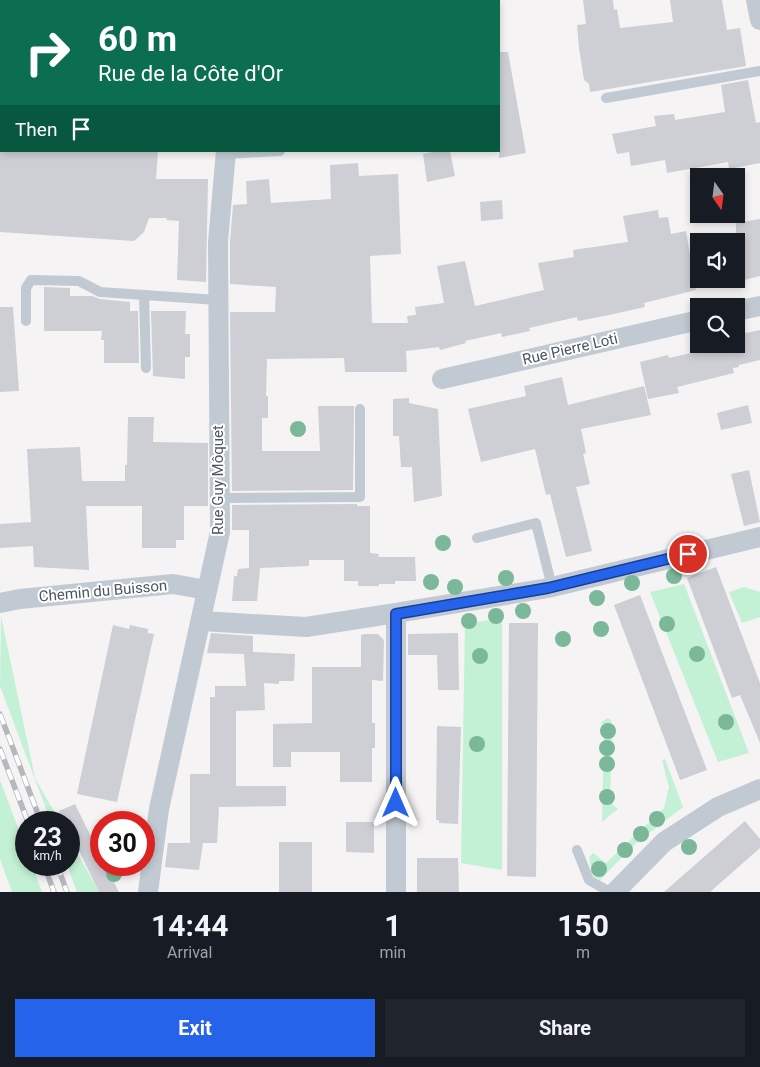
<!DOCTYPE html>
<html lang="en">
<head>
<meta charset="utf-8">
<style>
  :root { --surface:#171b24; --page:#20242c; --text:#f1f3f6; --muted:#9ea1a6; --accent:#2563eb }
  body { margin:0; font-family:Roboto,sans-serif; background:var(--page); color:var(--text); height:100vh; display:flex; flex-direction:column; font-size:19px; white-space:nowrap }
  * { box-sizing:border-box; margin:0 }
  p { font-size:16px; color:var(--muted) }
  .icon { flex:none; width:28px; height:28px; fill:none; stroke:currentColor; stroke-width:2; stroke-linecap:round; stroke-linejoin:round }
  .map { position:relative; height:892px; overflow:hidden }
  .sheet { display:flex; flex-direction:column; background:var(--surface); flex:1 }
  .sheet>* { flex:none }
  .banner { position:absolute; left:0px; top:0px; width:500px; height:152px; box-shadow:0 2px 8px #0003; background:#0b6e4f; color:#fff; overflow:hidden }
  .needle { width:32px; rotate:166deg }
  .buttons { position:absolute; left:690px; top:168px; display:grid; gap:10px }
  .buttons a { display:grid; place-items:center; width:55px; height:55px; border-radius:0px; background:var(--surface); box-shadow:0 2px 8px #0003; font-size:25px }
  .speed { position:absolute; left:15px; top:811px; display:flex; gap:10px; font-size:25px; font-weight:700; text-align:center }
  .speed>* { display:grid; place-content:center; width:65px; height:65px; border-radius:50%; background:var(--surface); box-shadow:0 2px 8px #0003; line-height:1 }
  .speed small { font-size:12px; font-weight:400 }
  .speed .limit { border:8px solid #d22; background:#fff; color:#111 }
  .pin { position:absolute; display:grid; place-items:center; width:42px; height:42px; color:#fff; margin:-21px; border:2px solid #fff; border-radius:50%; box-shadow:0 1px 5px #0007 }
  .me { position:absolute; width:55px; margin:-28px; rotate:0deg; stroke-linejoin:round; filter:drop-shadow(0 0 4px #0008) }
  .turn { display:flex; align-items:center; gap:18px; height:105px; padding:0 15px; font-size:22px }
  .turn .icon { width:65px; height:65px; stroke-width:2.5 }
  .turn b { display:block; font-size:35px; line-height:42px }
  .then { display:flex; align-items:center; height:48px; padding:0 15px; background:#0003; gap:10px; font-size:19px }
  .eta { display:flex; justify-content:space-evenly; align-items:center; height:85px; text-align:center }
  .eta b { font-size:30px; font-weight:700; line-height:35px }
  .cta { display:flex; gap:10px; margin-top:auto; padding:10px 15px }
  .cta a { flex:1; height:58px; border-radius:0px; background:var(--accent); color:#fff; font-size:20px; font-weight:700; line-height:58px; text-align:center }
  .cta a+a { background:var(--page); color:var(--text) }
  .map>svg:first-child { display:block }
  .green { fill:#c3f1d5 }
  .building { fill:#cdcfd5 }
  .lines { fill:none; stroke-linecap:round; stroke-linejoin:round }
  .lane { stroke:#c1cad2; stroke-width:10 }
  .street { stroke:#c1cad2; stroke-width:20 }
  .rail-casing { stroke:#b5b8bd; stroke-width:5.5 }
  .rail { stroke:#fff; stroke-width:4; stroke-dasharray:11; stroke-linecap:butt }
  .tree { fill:#7bb799 }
  .route-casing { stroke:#184099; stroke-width:12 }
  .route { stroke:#2563eb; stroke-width:9 }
  .labels { text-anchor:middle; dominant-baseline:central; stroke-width:4; stroke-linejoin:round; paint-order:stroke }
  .street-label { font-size:15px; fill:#4a5661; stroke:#fff }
</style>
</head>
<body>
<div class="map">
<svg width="760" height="892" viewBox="0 0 760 892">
  <rect width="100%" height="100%" fill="#f5f3f3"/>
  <path class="green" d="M684,584L749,753L718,762L650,592Z
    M744,587L760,592V617L742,623L729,592Z
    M1,616L35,778L60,822H51L0,686Z
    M502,618V870L461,863L465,624Z
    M608,718L611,720L612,727L610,802L618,809L602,822L604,727L601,722Z
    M665,759L683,807L635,844L600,880L592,874L589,857L593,853L606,863L664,808L669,787L662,760Z
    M0,780L26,849V865H32L42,892H12L0,859Z
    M69,838L99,892H77L67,865Z"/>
  <path class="building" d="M583,0H613L614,10L617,9L620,28L673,22L670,0H722L727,30L740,28L746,66L590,92L589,84L584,80L579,48L577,25L586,24Z
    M499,52H508L526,153L499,158Z
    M748,80L756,123L760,122V163L729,169L728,162L667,173L665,160L631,166L629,152L617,154L612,134L656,126L654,116L674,114L675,120L725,112L721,85Z
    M0,151H158L156,179H208L206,282L177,280L179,221L166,220L167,218H149L144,232L134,241L0,232Z
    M437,151H450L455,176L427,182L423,154Z
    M358,163L359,176L398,174L401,254L370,256L372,323H408L407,316L416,315L415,307L444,303L437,266L465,261L475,306L544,290L538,263L574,257L573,250L628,242L623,216L658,210L659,218L668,217L671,234L686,231L696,290L644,303L645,307L609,315L578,321L577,317L529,328L530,331L502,337L501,333L465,341L466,343L440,350L439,347L406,351L407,372H345L344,358L267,359L266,396H268V418H262V451H320L318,406H354L353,490L232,491L230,312H275L276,287L230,284V242L233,205L247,204L246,181L269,179L271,203L331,199L330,165Z
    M502,200L503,219L481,221L480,202Z
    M760,219V276L736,282V223Z
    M44,287L70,288V296H92L100,299L130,302V311H138L139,363H104V340H101L102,331H44Z
    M0,307H13L19,391L0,392Z
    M151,311H186L185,334H190V357H185V379L153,376Z
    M760,330V360L739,365V367L733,368L734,373L677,387L679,393L648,399L640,362L668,355L669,358L713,348L712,344H736L741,334Z
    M562,377L568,405L644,386L651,415L581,429L586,453L583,454L590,484L576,487L592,551L566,557L550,494L546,495L535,449L481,462L468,409L526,396L524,386Z
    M409,398V403L438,409L442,496L414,502L412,467H401L399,436H393V399Z
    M748,405L752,423L721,430L717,413Z
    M128,417H154L153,442L208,443V506H184V540H176V548H142V506H86L89,570L34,567L33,546L0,548V524L31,522L27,449L80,447L82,481H125V465H127Z
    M749,470L760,522L744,526L731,474Z
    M357,504V506H370V553L379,554L378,557H415L416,581H395V584H379V586H358V581H344V560H309V566L260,568L257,601H232L234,576H237L238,569L249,568V530H232V505Z
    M716,567L760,683V743L740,695L732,698L687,578Z
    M640,595L707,770L680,780L614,605Z
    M509,623H538L536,877L507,876Z
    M113,625L129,629L130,625L148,629V633L154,634L117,802L77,794Z
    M211,633L253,636V652L295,654L294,681H279V684L264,683L265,710L236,711V786H286V806L219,807L217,843H192H203L199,870L165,867L168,843H190V774H210V697H215V686H246L244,654L207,653Z
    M458,633L459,690H438L437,655H408V634Z
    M364,634H378L384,640L383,681L372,680V723H375V748H372V782H340V752H291V767H273V724L312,723V667H361V635Z
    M437,726L461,727L458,824L439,823V820H436Z
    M75,804L101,857V865H105L119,892H99L69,830V822H65L59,811Z
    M745,821L760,839V848L710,892H664Z
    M346,822H374V853L346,852Z
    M279,842H312V892H279Z
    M417,858H458L459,892H417Z"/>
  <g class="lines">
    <path class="lane" d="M159,1V0
      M606,98L760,71
      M226,154L280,151
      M144,295L146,368
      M26,321V288L31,280L79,281L100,292L218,300
      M220,498L360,497V409
      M477,538L536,523L552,587
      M577,850L589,880L610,892"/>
    <path class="street" d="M756,0L760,20
      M239,1V0
      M736,311L760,306
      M442,379L699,320
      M0,603L20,599L173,584L207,590
      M201,621L306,627L396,613L548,588L760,537
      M148,892L159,809L220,532L218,242L226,151
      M396,892V613
      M615,892L664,842L718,807L760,789"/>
    <defs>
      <path id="rail" d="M0,714L41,822
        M0,749L28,822
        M44,865L54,892
        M57,865L67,892"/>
    </defs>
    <use href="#rail" class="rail-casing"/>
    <use href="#rail" class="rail"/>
  </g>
  <g class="tree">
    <circle cx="298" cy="429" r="8"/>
    <circle cx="443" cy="543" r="8"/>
    <circle cx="674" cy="576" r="8"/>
    <circle cx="506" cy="578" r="8"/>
    <circle cx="431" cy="582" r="8"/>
    <circle cx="632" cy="583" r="8"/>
    <circle cx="455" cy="587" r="8"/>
    <circle cx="597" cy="598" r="8"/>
    <circle cx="523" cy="611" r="8"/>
    <circle cx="496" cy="616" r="8"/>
    <circle cx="469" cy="621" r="8"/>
    <circle cx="667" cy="624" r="8"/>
    <circle cx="601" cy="629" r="8"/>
    <circle cx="563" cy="639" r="8"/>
    <circle cx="697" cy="654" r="8"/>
    <circle cx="480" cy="656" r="8"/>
    <circle cx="726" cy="722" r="8"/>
    <circle cx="608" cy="731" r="8"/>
    <circle cx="477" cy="744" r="8"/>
    <circle cx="607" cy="748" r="8"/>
    <circle cx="607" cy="764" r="8"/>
    <circle cx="607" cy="797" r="8"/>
    <circle cx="657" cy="819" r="8"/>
    <circle cx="641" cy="834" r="8"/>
    <circle cx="689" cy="847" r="8"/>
    <circle cx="625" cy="850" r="8"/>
    <circle cx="599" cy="869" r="8"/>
    <circle cx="114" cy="874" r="8"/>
  </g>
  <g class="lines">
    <defs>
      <path id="route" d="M396,803V614L548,588L688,554"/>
    </defs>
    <use href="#route" class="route-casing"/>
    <use href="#route" class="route"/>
  </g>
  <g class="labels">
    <g class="street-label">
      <text transform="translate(570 349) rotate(-13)">Rue Pierre Loti</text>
      <text transform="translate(218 480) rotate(-90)">Rue Guy Môquet</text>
      <text transform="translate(103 591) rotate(-5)">Chemin du Buisson</text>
    </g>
  </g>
</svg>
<div class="buttons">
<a><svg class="needle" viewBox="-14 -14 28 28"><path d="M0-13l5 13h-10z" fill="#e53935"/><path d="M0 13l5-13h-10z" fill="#9ea1a6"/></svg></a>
<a><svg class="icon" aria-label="sound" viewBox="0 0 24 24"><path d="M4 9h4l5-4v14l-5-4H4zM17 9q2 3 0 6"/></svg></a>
<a><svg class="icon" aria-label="search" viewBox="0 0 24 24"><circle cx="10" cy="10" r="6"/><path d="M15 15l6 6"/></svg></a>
</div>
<div class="speed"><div>23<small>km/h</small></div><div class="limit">30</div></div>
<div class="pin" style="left:688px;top:554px;background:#d93025"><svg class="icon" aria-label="arrive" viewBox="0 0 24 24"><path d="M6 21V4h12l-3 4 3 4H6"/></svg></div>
<svg class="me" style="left:396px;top:803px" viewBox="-20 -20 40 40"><path d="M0-17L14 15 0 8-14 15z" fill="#2563eb" stroke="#fff" stroke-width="4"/></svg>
<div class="banner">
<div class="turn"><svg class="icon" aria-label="right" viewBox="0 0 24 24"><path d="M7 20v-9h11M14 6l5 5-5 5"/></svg><div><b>60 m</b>Rue de la Côte d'Or</div></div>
<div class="then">Then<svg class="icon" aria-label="arrive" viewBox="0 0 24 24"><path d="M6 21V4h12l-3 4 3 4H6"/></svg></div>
</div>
</div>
<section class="sheet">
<div class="eta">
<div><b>14:44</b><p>Arrival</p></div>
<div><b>1</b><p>min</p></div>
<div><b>150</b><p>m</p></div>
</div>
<div class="cta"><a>Exit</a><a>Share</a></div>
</section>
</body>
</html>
